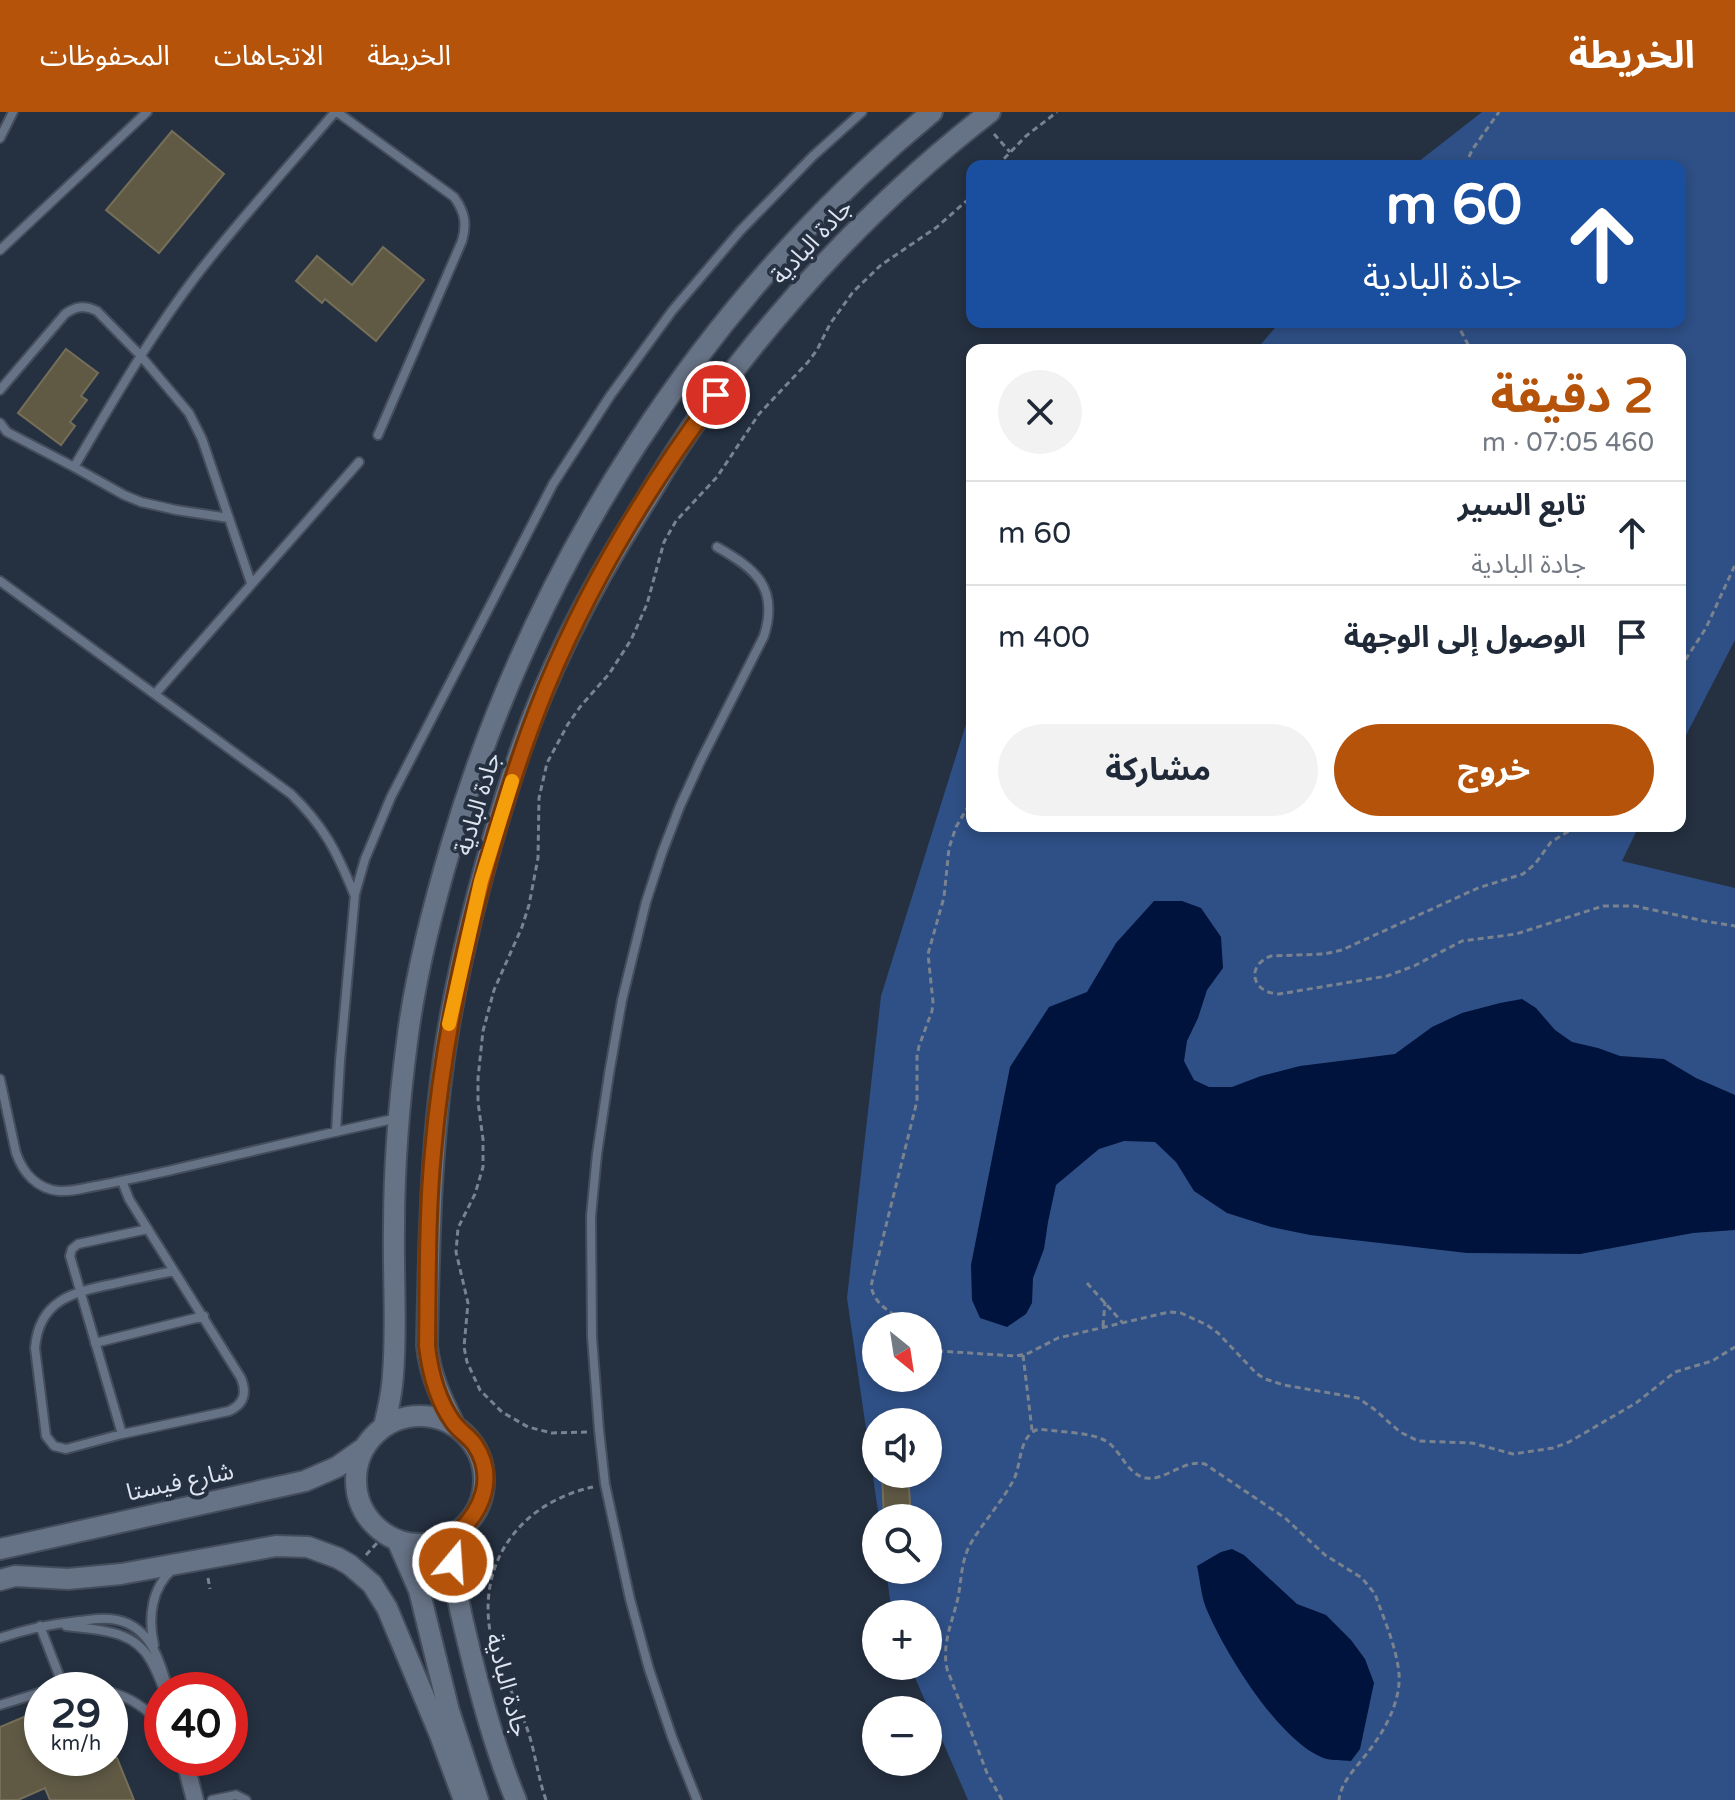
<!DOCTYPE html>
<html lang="ar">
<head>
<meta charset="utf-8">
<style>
  :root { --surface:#fff; --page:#f2f2f3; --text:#1f2937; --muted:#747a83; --line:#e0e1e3; --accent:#b45309 }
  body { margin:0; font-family:"Varela Round","Noto Sans Arabic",sans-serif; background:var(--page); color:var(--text); direction:rtl; height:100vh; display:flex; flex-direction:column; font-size:30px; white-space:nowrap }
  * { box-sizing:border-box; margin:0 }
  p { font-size:26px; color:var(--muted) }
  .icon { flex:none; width:44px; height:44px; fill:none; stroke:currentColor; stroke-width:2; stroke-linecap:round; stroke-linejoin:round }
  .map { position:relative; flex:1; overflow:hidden; direction:ltr }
  .sheet { position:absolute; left:966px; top:232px; width:720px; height:488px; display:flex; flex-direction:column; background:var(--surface); border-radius:16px; box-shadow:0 4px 12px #0003; direction:rtl }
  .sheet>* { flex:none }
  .banner { position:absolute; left:966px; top:48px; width:720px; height:168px; border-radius:16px; box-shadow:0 4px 12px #0003; direction:rtl; background:#1a4fa0; color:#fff; overflow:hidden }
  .needle { width:52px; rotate:150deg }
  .tools { position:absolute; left:862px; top:1200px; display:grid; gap:16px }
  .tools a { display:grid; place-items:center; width:80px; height:80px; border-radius:50%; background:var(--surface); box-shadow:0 4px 12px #0003; font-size:40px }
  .speed { position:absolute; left:24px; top:1560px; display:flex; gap:16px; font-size:40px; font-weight:700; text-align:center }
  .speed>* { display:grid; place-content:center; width:104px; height:104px; border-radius:50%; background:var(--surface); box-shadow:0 4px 12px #0003; line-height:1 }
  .speed small { font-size:20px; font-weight:400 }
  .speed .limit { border:12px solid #d22; background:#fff; color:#111 }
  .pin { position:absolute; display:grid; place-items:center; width:68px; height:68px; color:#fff; margin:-34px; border:4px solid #fff; border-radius:50%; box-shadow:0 2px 8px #0007 }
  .me { position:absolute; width:88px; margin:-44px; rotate:18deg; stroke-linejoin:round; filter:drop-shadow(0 0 6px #0008) }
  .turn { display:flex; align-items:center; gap:28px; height:168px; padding:0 32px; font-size:36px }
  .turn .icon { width:104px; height:104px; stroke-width:2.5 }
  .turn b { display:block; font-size:56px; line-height:68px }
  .round { display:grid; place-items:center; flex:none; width:84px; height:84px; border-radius:42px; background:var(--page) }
  .head { display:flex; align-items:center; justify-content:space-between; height:136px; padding:0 32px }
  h1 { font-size:48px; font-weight:700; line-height:60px; color:var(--accent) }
  .cta { display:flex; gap:16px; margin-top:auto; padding:16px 32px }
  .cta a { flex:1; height:92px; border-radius:48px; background:var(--accent); color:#fff; font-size:32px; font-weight:700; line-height:92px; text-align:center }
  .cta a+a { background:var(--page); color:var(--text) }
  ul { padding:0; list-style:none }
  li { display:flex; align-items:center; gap:24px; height:104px; padding:0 32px; border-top:2px solid var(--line) }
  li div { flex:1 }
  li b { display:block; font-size:30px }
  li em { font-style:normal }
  header { display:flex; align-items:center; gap:48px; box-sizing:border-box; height:112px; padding:0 40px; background:var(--accent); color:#fff }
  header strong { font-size:38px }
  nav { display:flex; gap:44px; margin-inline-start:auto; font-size:28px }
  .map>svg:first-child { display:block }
  .green { fill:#2f5086; fill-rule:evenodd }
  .water { fill:#00133c }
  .building { fill:#605a45; stroke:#756e59; stroke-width:2 }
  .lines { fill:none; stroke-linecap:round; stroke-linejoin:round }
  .service-casing { stroke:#444d5b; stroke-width:12 }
  .minor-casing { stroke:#444d5b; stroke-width:20 }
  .tertiary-casing { stroke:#444d5b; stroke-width:24 }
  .path { stroke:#79828f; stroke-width:3; stroke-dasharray:6 4; stroke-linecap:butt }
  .service { stroke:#667285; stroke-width:8 }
  .minor { stroke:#667285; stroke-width:16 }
  .tertiary { stroke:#667285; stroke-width:20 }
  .route-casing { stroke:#753606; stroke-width:20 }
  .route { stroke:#b45309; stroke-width:14 }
  .slow { stroke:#f59e0b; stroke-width:14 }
  .labels { text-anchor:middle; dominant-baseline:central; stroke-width:8; stroke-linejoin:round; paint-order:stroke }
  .street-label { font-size:24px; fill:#dde4ef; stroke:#253040 }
</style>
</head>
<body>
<header>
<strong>الخريطة</strong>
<nav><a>الخريطة</a><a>الاتجاهات</a><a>المحفوظات</a></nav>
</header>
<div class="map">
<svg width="1735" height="1688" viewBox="0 0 1735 1688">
  <rect width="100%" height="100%" fill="#253040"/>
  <path class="green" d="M1482,0H1735V528L1680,635V238H1256L1280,210H1680V54H1413Z
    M972,593V714H1639L1622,749L1735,776V1688H968L910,1554H928V1502H892L886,1458H928V1406H879L847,1186L881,884ZM876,1214H928V1266H876ZM876,1310H928V1362H876Z"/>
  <path class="water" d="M1154,789H1182L1201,796L1221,825L1223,856L1207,878L1198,906L1187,929L1184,949L1194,968L1209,975H1232L1261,964L1300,954L1395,942L1432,915L1462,901L1500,891L1522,887L1536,896L1555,918L1572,930L1598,936L1620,944L1664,947L1696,966L1735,983V1118L1693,1121L1580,1142L1467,1141L1310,1123L1271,1115L1227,1101L1194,1079L1176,1050L1155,1030L1124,1029L1099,1037L1056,1073L1048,1110L1044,1137L1033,1166L1032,1191L1026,1202L1007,1215L980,1206L972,1188L971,1153L1010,955L1049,895L1087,880L1116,831Z
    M1232,1437L1244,1443L1297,1492L1326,1503L1351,1528L1365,1547L1374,1571L1360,1637L1351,1649C1342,1648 1329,1649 1321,1645C1277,1626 1224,1539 1206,1496C1201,1483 1200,1467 1197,1454L1221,1440Z"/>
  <path class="building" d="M172,19L224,62L159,141L106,98Z
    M383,135L424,168L376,229L325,187L322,191L296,169L317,144L352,173Z
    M66,237L98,261L81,284L87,288L70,310L75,314L61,333L18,301Z
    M882,1362H908L911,1405L884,1406Z
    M33,1601L42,1618V1646H117L134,1688H50L45,1676L18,1688H0V1615Z"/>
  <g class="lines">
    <defs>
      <path id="service" d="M337,0L454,85C465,100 467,112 462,129L378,323
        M0,26L13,0
        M0,138L147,0
        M0,278L65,202C76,194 85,193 97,199L140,243L189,301L202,327L251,471
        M0,311L7,320L74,355L124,383L141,390L176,398L229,406
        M74,355C113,289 150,224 196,164C240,107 289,54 335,0
        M0,469L291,682C324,714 337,740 354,782
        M155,582L359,350
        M0,967L16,1041C23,1061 37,1077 59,1079C72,1080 84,1076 96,1074C118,1070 140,1065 163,1060C241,1042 319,1023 398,1006
        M336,1020L340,949L355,782L365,747L391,685L553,372L610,284L672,199L740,119L813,44L862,0
        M122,1069L129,1087L241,1266C247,1281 244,1292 229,1299L122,1322L66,1337L54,1334L46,1324L35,1236C39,1188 73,1180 113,1172C134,1167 154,1163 174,1159
        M95,1231L204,1204
        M122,1322L70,1144L72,1137L78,1132L148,1117
        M40,1514L64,1576
        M66,1514C98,1518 134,1517 151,1549C156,1558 160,1568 164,1578
        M0,1526C26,1517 52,1512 79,1509C89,1508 100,1506 110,1507C148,1510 160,1546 168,1578
        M154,1533C148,1506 151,1476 173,1457
        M50,1578L72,1575L98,1578
        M110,1580C130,1585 148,1598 162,1613
        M0,1593L42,1580
        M212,1688L236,1683L246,1688
        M697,1688L672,1625L649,1557L630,1487L605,1372L599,1318L592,1225L591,1104L597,1042L609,962L622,888L646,790L662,741L680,694L701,648L764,524C779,476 756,457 717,435"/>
      <path id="minor" d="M184,1646L195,1688"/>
      <path id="tertiary" d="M356 1368a64 64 0 1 1 128 0a64 64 0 1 1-128 0Z
        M454,1312C441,1286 430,1263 427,1234C429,1123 431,1012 451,902C467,815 491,727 519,643C548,557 593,472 641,396C656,372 670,347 686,324C707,292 730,263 754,233C823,148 903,67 990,0
        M384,1314C388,1298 392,1281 393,1263C397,1214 393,1164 394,1115C394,1053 399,991 407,930C415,864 432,798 451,734C535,450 703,189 932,0
        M456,1422C450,1465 460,1497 470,1539C482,1589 496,1640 516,1688
        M397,1428L419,1478L449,1599L478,1688
        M0,1437L305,1369L337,1355L364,1336
        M0,1468L15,1464L68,1467L121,1462L276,1434L308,1435L338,1446L350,1453L372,1472L387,1496L440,1623L464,1688"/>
    </defs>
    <use href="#service" class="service-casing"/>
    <use href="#minor" class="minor-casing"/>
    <use href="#tertiary" class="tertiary-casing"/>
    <path class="path" d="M994,22L1010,40
      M997,54L1026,24L1057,0
      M1465,54L1472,38L1499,0
      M1456,210L1471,238
      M1680,556L1706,516L1735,453
      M1577,714L1551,730L1535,752L1523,762L1478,776L1342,838L1324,842L1271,844C1245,854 1252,881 1279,882L1387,864L1414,854L1462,829L1516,822L1603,794H1635L1704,809L1735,814
      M1087,1171L1122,1210
      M912,1214C896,1202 875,1196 871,1174L917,989V944L919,934L932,899L933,890L928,842L944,785L949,736L956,715L972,688
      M1103,1214L1105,1190
      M928,1235L938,1239L1016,1244L1029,1241L1058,1226L1169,1200L1181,1201L1207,1213L1218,1221L1256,1261L1265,1267L1284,1273L1358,1286L1374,1297L1400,1320L1418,1329L1472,1331L1513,1342L1553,1336L1569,1330L1636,1291L1675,1260L1712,1249L1735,1235
      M1023,1243L1032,1318
      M587,1320L552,1321L528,1315L502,1300L480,1278L467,1250L464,1235L468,1191L456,1140L458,1116L475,1082L483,1055V1027L478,990V966L483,919L494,878L522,815L529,793L538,746L539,686L547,651L568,612L580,595L609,562L631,528L647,492L664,430L676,409L717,365L759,302L808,250L817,238L830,212L853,180L881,153L937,115L972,84
      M366,1443L377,1431
      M208,1466L210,1477
      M110,1612L117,1621
      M546,1688C537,1663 535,1636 525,1611C513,1580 496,1552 490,1519C478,1447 523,1390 593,1375
      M1002,1688L987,1661L947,1557C942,1533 951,1513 957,1490C962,1470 960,1450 971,1431C984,1409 1001,1391 1013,1369C1022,1353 1018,1323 1039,1317C1057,1320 1091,1320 1106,1329C1121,1338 1127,1363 1146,1366C1167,1369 1182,1347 1205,1352L1285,1406L1325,1443L1362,1466L1375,1482C1383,1505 1394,1529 1398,1554C1404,1584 1386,1617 1368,1640C1357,1655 1341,1669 1339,1688"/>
    <use href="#service" class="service"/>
    <use href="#minor" class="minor"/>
    <use href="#tertiary" class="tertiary"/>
  </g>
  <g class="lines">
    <defs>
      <path id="route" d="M453,1450L456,1422C483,1399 496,1365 475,1333C469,1324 459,1319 453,1310C438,1289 430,1259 427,1234C428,1169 427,1104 433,1040C443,926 467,816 500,708C514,662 528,620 546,576C589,472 649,373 716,283"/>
    </defs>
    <use href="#route" class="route-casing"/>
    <use href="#route" class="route"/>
    <path class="slow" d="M449,912L481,769L512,669"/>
  </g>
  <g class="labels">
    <g class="street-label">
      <text transform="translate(812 130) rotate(-47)">جادة البادية</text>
      <text transform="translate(478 692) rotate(-73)">جادة البادية</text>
      <text transform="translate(180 1370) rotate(-12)">شارع فيستا</text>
      <text transform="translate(507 1573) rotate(75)">جادة البادية</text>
    </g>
  </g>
</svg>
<div class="tools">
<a><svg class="needle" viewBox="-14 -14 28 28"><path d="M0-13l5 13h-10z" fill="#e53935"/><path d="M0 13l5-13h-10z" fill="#747a83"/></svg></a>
<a><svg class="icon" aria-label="sound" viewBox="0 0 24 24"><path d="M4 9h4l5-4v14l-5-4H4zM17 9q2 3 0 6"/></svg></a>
<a><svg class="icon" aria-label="search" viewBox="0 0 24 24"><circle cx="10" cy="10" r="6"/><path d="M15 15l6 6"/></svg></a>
<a>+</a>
<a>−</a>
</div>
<div class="speed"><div>29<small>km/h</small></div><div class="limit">40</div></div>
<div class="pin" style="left:716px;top:283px;background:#d93025"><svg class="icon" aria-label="arrive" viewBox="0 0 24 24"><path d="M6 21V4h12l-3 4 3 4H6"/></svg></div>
<svg class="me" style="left:453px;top:1450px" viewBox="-20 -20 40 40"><circle r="17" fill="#b45309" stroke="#fff" stroke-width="3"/><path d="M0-11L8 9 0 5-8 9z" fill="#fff"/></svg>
<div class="banner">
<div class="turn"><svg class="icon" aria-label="ahead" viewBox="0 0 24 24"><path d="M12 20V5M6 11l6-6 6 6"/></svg><div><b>60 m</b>جادة البادية</div></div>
</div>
<section class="sheet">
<div class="head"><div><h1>2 دقيقة</h1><p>460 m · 07:05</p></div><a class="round"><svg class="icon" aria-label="close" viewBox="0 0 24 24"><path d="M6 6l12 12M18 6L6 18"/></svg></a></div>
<ul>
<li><svg class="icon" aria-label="ahead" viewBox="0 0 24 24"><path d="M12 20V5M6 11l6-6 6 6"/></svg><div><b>تابع السير</b><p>جادة البادية</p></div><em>60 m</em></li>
<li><svg class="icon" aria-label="arrive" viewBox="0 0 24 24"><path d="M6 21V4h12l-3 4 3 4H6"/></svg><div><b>الوصول إلى الوجهة</b></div><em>400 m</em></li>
</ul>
<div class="cta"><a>خروج</a><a>مشاركة</a></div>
</section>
</div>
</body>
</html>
